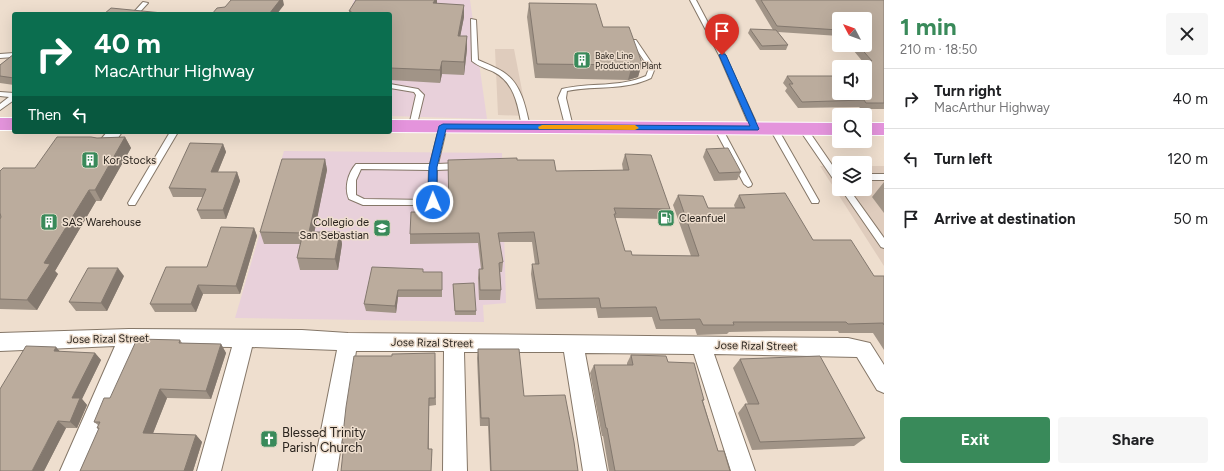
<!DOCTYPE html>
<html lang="en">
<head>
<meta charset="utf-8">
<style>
  :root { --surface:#fff; --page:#f6f6f6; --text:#202124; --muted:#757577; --line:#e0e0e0; --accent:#398a5a }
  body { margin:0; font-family:Figtree,sans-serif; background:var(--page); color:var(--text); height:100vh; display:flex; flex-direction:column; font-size:15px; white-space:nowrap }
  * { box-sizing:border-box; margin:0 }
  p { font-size:13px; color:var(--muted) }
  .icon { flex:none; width:22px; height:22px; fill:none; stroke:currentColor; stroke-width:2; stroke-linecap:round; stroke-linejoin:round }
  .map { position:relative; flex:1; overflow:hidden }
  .panel { display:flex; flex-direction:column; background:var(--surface); width:340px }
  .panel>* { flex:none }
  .top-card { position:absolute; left:12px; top:12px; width:380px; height:122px; border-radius:4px; box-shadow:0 4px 16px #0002; background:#0b6e4f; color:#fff; overflow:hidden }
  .needle { width:26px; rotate:311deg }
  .controls { position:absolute; left:832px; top:12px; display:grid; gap:8px }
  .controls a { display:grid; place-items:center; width:40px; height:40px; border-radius:4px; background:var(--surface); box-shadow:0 4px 16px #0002; font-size:20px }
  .pin { position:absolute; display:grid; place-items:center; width:34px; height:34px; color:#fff; margin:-41px -17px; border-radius:50% 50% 50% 0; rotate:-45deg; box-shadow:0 0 4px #0007 }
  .pin .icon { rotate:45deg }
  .me { position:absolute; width:44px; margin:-22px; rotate:359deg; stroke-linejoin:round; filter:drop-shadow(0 0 3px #0008) }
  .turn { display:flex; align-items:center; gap:14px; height:84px; padding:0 16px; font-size:18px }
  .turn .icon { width:52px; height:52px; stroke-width:2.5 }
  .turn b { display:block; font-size:28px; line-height:34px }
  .then { display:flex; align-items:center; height:38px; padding:0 16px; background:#0003; gap:8px; font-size:15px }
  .round { display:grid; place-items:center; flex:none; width:42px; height:42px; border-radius:4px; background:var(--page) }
  .summary { display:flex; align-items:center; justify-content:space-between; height:68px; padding:0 16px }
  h1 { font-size:24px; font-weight:700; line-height:30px; color:var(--accent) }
  .primary-button { display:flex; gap:8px; margin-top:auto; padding:8px 16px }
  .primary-button a { flex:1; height:46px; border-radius:4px; background:var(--accent); color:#fff; font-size:16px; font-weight:700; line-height:46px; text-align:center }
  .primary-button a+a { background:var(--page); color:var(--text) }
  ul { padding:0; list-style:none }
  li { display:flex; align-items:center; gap:12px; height:60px; padding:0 16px; border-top:1px solid var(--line) }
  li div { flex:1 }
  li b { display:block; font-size:15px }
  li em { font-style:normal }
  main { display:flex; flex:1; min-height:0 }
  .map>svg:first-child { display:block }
  .industrial { fill:#dfccbd }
  .education { fill:#e8d0da }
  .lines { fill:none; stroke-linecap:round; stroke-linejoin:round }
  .service-casing { stroke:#857768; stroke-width:2 }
  .minor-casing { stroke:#857768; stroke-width:2 }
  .trunk-casing { stroke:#fff; stroke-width:2 }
  .service { fill:#fff; fill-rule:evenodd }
  .minor { fill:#fff; fill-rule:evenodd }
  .trunk { fill:#e494dc; fill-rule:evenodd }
  .wall { fill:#a19487 }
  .shaded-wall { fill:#83786e }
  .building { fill:#bbac9d; stroke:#83786e }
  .route { fill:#1a73e8; stroke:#114b97 }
  .slow { fill:#f59e0b }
  .labels { text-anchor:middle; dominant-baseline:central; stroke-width:3; stroke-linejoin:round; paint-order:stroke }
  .far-poi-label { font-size:9px; fill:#2a241e; stroke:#eedece; text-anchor:start }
  .poi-label { font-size:11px; fill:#2a241e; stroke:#eedece; text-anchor:start }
  .street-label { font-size:11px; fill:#2a241e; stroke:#eedece }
  .near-poi-label { font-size:13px; fill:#2a241e; stroke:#eedece; text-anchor:start }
</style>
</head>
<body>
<main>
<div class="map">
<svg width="884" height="471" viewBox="0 0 884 471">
  <rect width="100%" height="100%" fill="#eedece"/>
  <path class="industrial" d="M495,49H514L527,116L498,115Z
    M820,166H839V189H865V166H884V266Z"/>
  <path class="education" d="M354,0H470L487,119L390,116V14H349Z
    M284,151L502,153L506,303L483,305L484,322L235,318Z"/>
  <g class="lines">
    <defs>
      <path id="service" d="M690,0H696L725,55L759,129L758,131H755L751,129L719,55Z
        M143,2L148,3L138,14H132Z
        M471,19L476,20L478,60C487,64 498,68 506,74C522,86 526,109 530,127L529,129H526L522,127C518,106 515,83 494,72C487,69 478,66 472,61Z
        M632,40H636L655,68L651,78C624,91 596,85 567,91L566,98L573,127L569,129H566L558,98L562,89C590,82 619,88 646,76L649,68L631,41Z
        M14,53V57L0,58V54Z
        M390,84L418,89L424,95L416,128H410L409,126L416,95L414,92L390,88Z
        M0,92L14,93V100L0,110V104L9,97L0,96Z
        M440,124H446L447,126L438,164L460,163L464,166L460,169L437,170L436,203L435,205H363L349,199C344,188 348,173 356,164H430ZM361,169L429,170L428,200L364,199L356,195V180Z
        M715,126H721L722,128L752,184L751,186L748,187L744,184L714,128Z
        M771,127H774L778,129L819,201L818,203H812L770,129Z
        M800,127H806L839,175V184L836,183L799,129Z
        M170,132H178L135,205H129L128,203Z
        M865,174H884V180H865Z
        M841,189H849L884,238V248L881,247Z"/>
      <path id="minor" d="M107,132H122C116,141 110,150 99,147L97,144Z
        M129,329L302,330L348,333L848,338L870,343L884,365V393L877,390L857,357L714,354L755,471H731L694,354L585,353L607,471H583L564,352H464L467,471H443L444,351H356L337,471H313L337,350L252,347L221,471H197L232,347L135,346L84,471H60L115,346L0,351V333Z"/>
      <path id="trunk" d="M0,118H14V130H0Z
        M390,120L839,123V135L390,132Z
        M865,123H884V135H865Z"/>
    </defs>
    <use href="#service" class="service-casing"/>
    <use href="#minor" class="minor-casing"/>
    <use href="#trunk" class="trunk-casing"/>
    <use href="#service" class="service"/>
    <use href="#minor" class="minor"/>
    <use href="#trunk" class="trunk"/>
  </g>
  <path class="wall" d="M356,0H437V4L464,5V17L460,36H467V49L464,75L442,74L440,83L390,80V14H349V11Z
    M755,0H884V109H861L859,107L798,108L785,91L787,88L783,83L787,76L839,93L865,67H839V73L835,68L838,62H863L849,45H865L839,19V36L778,32L788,45L786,50H760L748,33L750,29L773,30Z
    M529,3L603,27L642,63L638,77L628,80L535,78L527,17Z
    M14,54V85L0,83V65Z
    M125,137L131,148L101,201H96L55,271L58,274L37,310L0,309V171L35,168L97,138Z
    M223,144L226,152L218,172H237L240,181L226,219H201L197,210L203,197H173L169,188Z
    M706,149L741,172L737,180L714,181L703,157Z
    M625,154L670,209L666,219L615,218L625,251L632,255L691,256L673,205L678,195L708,208H735L734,205L739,195L813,240L874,276H884V350L873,333H839L838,331H773L729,332L727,334L697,335L695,329H656L652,317L598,318L596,308L536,309L531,274L532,264H535L532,242H499L503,262L502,272H500L501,290L500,300H479L478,278L479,269H481L478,243L410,244V234L449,212L448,160H517L556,171L623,170L622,164Z
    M325,159L327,170L314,232H340L342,244L338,270H300L297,258L300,244H264L260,232Z
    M884,182V213L872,197Z
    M254,228L257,236L240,294H203L196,312H155L150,304L207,267Z
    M423,272H442V297H398L396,313L366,311L364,304Z
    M124,276L107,311H76L69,302Z
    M453,284L476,311V315H455Z
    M180,340L182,343L221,344L226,353L211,399L167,398L153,433L196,435L202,442L193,471H80L99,429L97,428L98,425L94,422L110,398Z
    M56,347L60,352L95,353L101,360L82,399L87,405L77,428H66L44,471Z
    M478,349L524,396L578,471H490L488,426H480L477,358Z
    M435,353L436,405L429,406V449H432V456L344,449L342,443L392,356Z
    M631,355L668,362L704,400L703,401L718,451L730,471H609L603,436H602L590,373L594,365H627V363Z
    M740,359L865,438L854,446L752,450L738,413L745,404H748L733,368Z"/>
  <path class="shaded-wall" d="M279,0H283L284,5L277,14H269Z
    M435,0H437V7L433,3Z
    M464,5V17L458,48V36Z
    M467,36V49L464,75V62Z
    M442,61V74L440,83V70Z
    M642,63L638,77L628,80L632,65Z
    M125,137L131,148L101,201L95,190Z
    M223,144L226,152L214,181L211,172Z
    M325,159L327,170L312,244L309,232Z
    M237,172L240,181L226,219L223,210Z
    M89,190L96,201L55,271L58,274L37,310L27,300L44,263Z
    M254,228L257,236L240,294L236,286Z
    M340,232L342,244L338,270L335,259Z
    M118,268L124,276L107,311L101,303Z
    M198,285L203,294L196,312L191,304Z
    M398,290V297L396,313L395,306Z
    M221,344L226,353L211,399L206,391Z
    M56,347L63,355L54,351Z
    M95,353L101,360L82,399L87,405L77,428L70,422L72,398Z
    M160,389L167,398L150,441L143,433Z
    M58,421L66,428L44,471H32Z
    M196,435L202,442L193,471H184Z"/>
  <path class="building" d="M231,0H280L269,14H212L217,8L225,7Z
    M356,0H435L433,3L464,5L458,36H467L464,62L442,61L440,70L390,68V14H350L351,11H349Z
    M761,0H884V103H866L864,100L802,102L789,84H793L787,76H839V93H865V67H843L838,62L872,61L858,45H865V19H839V30L777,26Z
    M529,3L596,4L603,27H629L642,63L632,65L537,64Z
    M111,8L173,14H104Z
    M750,29L776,30L788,45L762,46Z
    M14,54V78L0,76V65Z
    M57,137H91L97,138L125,137L95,190H89L44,263L50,264L27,300L0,299V219L1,217L0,213V171L3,168H35Z
    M190,143L223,144L211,172H237L223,210H197L206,189L169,188Z
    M728,148L741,172L719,173L706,149Z
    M625,154L651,155L670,209L614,208L616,214H614L625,251H631L632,255L699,256L678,195L703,196L708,208H745L739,195L785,193L813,240H851L874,276H884V325L883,323L848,324L846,322H733L734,325H703L700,319L660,320L656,307L601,308L599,298L538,299L532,264H539L534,232L498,233L503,262L499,263L501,290H480L479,269H483L479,233L410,234L411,212H449L448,160L517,158V160H554L556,171L629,170Z
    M282,159H325L309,232H340L335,259L297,258L303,233L260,232Z
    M221,227L254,228L236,286L198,285L191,304H150L166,267H207Z
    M372,267L423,269V272H442V290H398L395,306L364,304Z
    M88,268H118L101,303L69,302Z
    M474,283L476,311H455L453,284Z
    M137,339L180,340L179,343L221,344L206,391L160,389L143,433L196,435L184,471H80L99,428H97L100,422H94L104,398H110Z
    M26,346L56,347L54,351L95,353L72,398H80L70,422L58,421L32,471H0V389Z
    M478,349H519L524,396L565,395L574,442L578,471H491L489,418H481Z
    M435,353V398H429L428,449H432L431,471H341L344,443H342L346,407L354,356H392V354Z
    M631,355L666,356L668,362L694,363L704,400H702L718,451H724L730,471H615L607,428H606L594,365H633Z
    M820,356L865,438L760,442L745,404H759L740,359Z"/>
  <path class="route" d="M722,53L726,55L759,129L758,130L446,129L437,167V202L433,205L428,202L429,167L439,126L443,124L750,126L719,55Z"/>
  <path class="slow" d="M542,125H635L639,128L635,130L539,129L538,127Z"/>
  <defs>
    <symbol id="building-square" viewBox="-11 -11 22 22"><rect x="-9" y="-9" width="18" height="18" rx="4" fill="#398a5a" stroke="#eedece"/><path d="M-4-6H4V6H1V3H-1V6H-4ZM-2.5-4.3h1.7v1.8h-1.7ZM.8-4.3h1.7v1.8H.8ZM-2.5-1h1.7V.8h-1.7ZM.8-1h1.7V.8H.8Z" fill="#fff"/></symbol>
    <symbol id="fuel-square" viewBox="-11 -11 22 22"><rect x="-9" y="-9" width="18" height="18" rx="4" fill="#398a5a" stroke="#eedece"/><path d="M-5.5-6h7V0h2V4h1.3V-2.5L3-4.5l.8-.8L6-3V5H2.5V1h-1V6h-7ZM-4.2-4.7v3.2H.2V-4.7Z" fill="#fff"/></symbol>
    <symbol id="university-square" viewBox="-11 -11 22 22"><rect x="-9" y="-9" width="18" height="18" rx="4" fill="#398a5a" stroke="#eedece"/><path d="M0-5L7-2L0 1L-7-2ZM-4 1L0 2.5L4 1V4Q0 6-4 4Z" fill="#fff"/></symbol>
    <symbol id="church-square" viewBox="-11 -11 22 22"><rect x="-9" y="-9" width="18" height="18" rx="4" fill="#398a5a" stroke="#eedece"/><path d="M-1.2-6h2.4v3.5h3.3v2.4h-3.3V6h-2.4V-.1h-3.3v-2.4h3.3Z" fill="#fff"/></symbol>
  </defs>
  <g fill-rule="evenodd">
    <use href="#building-square" x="572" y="50" width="20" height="20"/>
    <use href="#building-square" x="80" y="150" width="20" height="20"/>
    <use href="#fuel-square" x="656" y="208" width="20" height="20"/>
    <use href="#building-square" x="39" y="212" width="20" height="20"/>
    <use href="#university-square" x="372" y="218" width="20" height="20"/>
    <use href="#church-square" x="259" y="429" width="20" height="20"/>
  </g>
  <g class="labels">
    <g class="far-poi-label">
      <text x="595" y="55">Bake Line<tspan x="595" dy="10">Production Plant</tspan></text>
    </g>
    <g class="poi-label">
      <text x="103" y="160">Kor Stocks</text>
      <text x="679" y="218">Cleanfuel</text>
      <text x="62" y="222">SAS Warehouse</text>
      <text x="369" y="222" text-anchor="end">Collegio de<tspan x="369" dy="13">San Sebastian</tspan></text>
    </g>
    <g class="street-label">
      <text transform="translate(108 339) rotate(-1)">Jose Rizal Street</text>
      <text transform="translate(432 343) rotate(1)">Jose Rizal Street</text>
      <text transform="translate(756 346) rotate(1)">Jose Rizal Street</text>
    </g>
    <g class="near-poi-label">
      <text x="282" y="432">Blessed Trinity<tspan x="282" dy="15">Parish Church</tspan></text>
    </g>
  </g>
</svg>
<div class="controls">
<a><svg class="needle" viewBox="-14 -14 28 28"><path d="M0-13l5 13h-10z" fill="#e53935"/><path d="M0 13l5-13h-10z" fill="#757577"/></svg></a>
<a><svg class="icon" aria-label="sound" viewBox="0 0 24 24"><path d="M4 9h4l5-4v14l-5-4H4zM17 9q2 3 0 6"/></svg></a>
<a><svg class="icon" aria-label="search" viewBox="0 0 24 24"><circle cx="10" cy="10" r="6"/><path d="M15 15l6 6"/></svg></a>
<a><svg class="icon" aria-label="layers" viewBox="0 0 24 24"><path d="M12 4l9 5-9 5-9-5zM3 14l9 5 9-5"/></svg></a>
</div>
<div class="pin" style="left:722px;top:55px;background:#d93025"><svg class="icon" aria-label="arrive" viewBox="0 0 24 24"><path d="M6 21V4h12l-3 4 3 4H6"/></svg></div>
<svg class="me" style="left:433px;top:202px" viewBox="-20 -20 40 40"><circle r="17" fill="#1a73e8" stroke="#fff" stroke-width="3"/><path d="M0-11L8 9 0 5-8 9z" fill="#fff"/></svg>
<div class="top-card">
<div class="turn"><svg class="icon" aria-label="right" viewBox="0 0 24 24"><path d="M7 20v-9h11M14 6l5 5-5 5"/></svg><div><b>40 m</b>MacArthur Highway</div></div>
<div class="then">Then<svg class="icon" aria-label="left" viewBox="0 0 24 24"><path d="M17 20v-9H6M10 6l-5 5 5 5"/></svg></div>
</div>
</div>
<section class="panel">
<div class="summary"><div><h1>1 min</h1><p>210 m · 18:50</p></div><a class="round"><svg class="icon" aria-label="close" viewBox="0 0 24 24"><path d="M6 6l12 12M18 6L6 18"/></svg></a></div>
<ul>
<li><svg class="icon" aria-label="right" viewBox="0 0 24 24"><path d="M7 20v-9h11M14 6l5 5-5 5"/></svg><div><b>Turn right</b><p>MacArthur Highway</p></div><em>40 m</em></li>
<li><svg class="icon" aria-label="left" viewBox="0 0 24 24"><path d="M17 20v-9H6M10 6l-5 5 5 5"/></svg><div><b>Turn left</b></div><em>120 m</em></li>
<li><svg class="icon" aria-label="arrive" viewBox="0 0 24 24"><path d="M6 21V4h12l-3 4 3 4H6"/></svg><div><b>Arrive at destination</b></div><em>50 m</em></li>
</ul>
<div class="primary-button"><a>Exit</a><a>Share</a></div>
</section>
</main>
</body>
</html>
